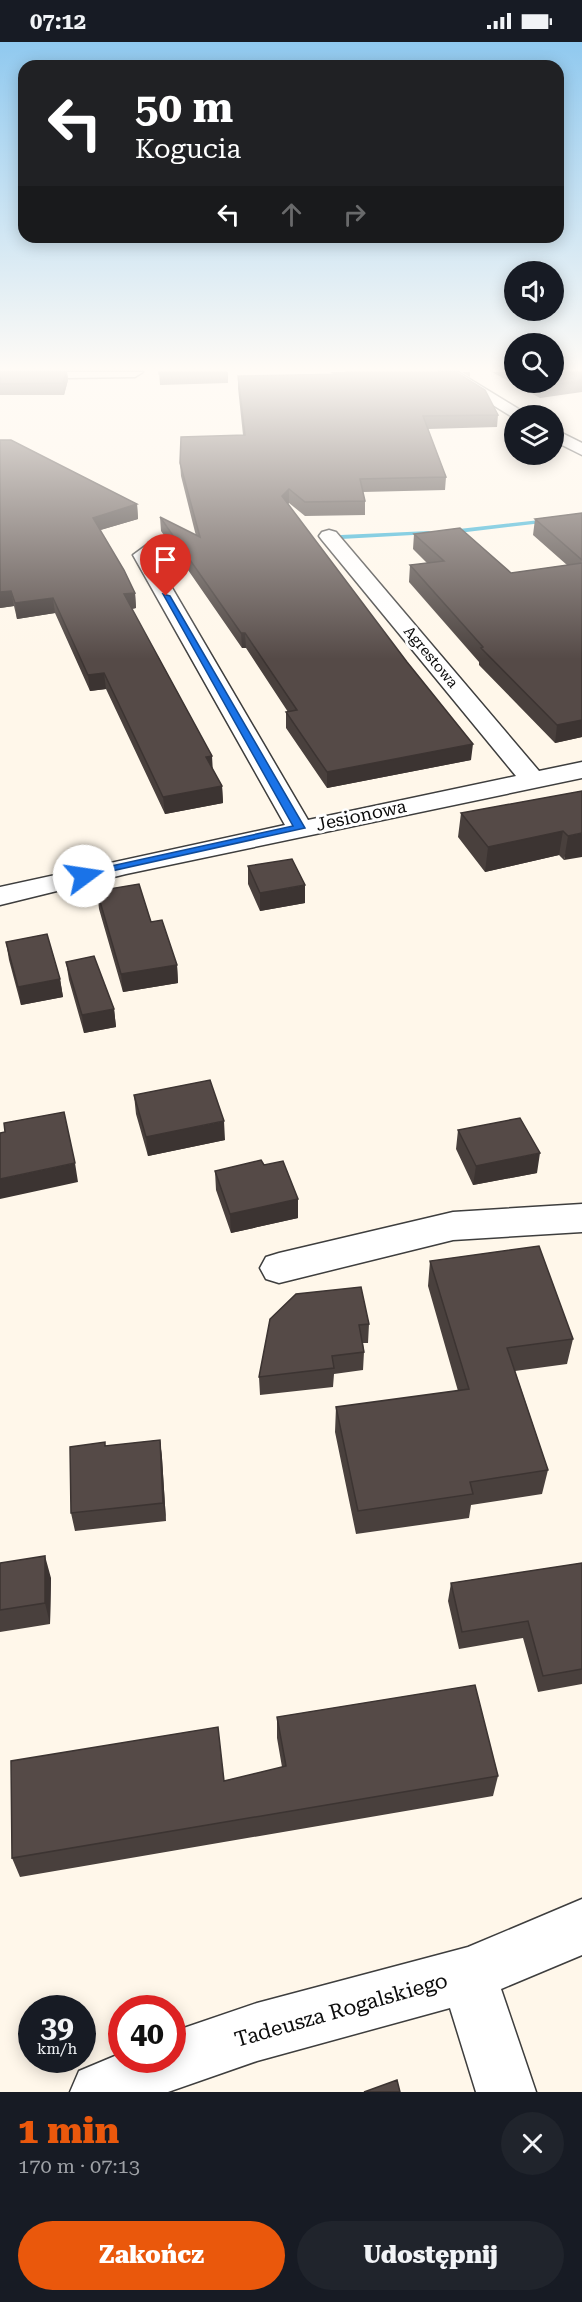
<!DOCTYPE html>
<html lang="pl">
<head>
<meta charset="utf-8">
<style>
  :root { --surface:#171b24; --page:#20242c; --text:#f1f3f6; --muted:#9ea1a6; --accent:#ea580c }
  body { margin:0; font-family:"Roboto Serif",serif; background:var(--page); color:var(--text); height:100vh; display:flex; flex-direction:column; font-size:22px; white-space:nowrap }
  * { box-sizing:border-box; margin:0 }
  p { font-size:20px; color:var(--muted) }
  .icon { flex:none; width:33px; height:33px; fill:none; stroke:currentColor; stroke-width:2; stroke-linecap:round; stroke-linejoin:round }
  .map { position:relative; height:2050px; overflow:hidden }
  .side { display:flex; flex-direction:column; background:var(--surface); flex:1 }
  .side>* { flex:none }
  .guide { position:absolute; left:18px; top:18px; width:546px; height:183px; border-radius:18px; box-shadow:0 3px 15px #0003; background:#202124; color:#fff; overflow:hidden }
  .controls { position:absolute; left:504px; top:219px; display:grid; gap:12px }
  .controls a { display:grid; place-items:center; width:60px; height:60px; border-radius:50%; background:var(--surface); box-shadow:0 3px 15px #0003; font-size:30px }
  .speed { position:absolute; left:18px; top:1953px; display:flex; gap:12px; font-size:30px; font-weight:700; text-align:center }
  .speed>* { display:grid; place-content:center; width:78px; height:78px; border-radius:50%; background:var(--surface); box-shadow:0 3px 15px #0003; line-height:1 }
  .speed small { font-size:15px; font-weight:400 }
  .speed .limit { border:9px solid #d22; background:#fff; color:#111 }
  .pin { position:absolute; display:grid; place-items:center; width:51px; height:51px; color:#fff; margin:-62px -26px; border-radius:50% 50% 50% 0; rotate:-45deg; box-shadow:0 0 6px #0007 }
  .pin .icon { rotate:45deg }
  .me { position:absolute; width:66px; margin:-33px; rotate:76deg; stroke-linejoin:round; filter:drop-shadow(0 0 4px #0008) }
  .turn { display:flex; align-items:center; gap:21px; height:126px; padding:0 18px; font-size:27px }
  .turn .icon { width:78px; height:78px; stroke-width:2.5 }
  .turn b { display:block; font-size:42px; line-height:51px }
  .lanes { display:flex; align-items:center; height:57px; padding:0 18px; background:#0003; justify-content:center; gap:30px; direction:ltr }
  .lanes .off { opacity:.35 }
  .round { display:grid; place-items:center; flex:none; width:63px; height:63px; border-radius:32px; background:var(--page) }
  .headline { display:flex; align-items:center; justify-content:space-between; height:102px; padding:0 18px }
  h1 { font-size:36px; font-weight:800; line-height:45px; color:var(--accent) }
  .primary-button { display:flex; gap:12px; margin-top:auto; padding:12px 18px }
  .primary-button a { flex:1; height:69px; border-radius:36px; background:var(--accent); color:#fff; font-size:24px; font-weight:800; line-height:69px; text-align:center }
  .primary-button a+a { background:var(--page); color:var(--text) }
  .status { display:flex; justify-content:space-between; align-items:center; height:42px; padding:0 30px; background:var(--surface); direction:ltr }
  .status svg { height:16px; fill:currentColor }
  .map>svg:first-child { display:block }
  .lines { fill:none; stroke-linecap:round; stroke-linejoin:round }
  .stream { fill:#2faed4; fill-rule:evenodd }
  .minor-casing { stroke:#3e3e3e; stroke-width:3 }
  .minor { fill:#fff; fill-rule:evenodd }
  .wall { fill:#49403d }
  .shaded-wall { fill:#3c3432 }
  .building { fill:#554a47; stroke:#3c3432; stroke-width:1.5 }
  .route { fill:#1a73e8; stroke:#114b97; stroke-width:1.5 }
  .labels { text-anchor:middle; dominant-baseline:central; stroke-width:6; stroke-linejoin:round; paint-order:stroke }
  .far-street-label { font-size:15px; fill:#0b0b0b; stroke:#fff }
  .street-label { font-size:18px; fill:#0b0b0b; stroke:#fff }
  .near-street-label { font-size:21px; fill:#0b0b0b; stroke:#fff }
</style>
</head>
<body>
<div class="status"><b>07:12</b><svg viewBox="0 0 49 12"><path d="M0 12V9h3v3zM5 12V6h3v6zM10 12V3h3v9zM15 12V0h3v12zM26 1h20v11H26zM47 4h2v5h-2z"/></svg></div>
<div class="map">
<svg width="582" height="2050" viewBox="0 0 582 2050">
  <rect width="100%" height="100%" fill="#fff7ea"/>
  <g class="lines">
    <path class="stream" d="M549,477L552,479L551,480L450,492L447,490L450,488Z
      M429,489L433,491L431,492L341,497L337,495L341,493Z"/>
    <defs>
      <path id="minor" d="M0,330H143L135,335L0,337Z
        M439,330H458L530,374H514V376Z
        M554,387L582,401V413L554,399Z
        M329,488L336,490L539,729L582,720V736L126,832L0,863V845L285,783L133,513L152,499L159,497L169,503L154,515L308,778L516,734L322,498L319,494L322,490Z
        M582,1162V1190L453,1198L279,1241L266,1237L260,1226L266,1215L279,1211L453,1170Z
        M582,1857V1913L501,1947L536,2050H476L450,1966L257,2019L168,2050H70L79,2029L122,2011V2018H172V1990L257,1961L468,1905Z"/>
    </defs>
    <use href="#minor" class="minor-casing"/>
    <use href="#minor" class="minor"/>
  </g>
  <path class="wall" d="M0,330H67L68,338L64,353H0Z
    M159,330H228V341L160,343Z
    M330,330H456L498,373L497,385L428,387L446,435L445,448L363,450L365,459V473L305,474L289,461L288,462L471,718L327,746L286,686V670H288L246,606H242L161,489L160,475L196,494L181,434L180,421L243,393L238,346V334L333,332Z
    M462,330H470V335Z
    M492,330H514V340H554L540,356Z
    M0,398L137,462L138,477L100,488L135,551L136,566L132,567L212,714V727L222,744L223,761L165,772L106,647L90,649L55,571L17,577L14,564L0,566Z
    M582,471V695L555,701L479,623V620L409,540L410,523L427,521L413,507L414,492L511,531L567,523L533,493L535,477Z
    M582,749L564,818L559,813L485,830L458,795L461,771Z
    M248,824L305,861L260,869L248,842Z
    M97,849L151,880L177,923L178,941L123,950L99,867Z
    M6,900L60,937L63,955L21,963L9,918Z
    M66,920L114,967L116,985L84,991L69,938Z
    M134,1053L225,1098L148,1114L136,1072Z
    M458,1088L537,1131L473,1143L456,1107Z
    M264,1123L298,1157V1176L231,1191L216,1148L215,1129Z
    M430,1219L573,1297L567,1322L515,1329L548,1428L542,1452L471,1463L469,1476L356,1492L335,1390L336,1365L458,1349L428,1244Z
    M270,1277L369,1282L368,1301H363L364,1310L363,1328L334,1332L333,1345L260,1353L259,1335Z
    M160,1398L162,1416L166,1479L75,1489L71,1471L106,1404Z
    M0,1521L51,1536L50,1582L0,1590Z
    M582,1521V1642L538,1650L523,1596L459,1607L448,1559L451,1541Z
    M277,1675L498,1734L493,1754L20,1835L12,1816L224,1739L282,1725L277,1696Z"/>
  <path class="shaded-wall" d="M66,330H67L68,338L64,353L63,341Z
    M582,338V350L540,356L541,345Z
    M289,447V461L282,467V454Z
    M137,462L138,477L94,490L93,476Z
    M11,549L14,564L0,566V550Z
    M135,551L136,566L125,568L124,552Z
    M53,556L55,571L17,577L15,561Z
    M241,591H245L246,606H242Z
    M104,631L106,647L90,649L88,633Z
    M582,678V695L555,701L557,683Z
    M473,702L471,718L327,746V730Z
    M212,714L213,731L206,715Z
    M222,744L223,761L165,772L163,755Z
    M563,789L559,813L485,830L488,805Z
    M582,791V815L564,818L568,794Z
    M305,843V861L260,869V851Z
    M177,923L178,941L123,950L121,932Z
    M60,937L63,955L21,963L18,945Z
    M114,967L116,985L84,991L82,973Z
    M224,1079L225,1098L148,1114L146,1095Z
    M540,1111L537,1131L473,1143L476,1124Z
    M75,1121L78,1140L0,1157V1137Z
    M298,1157V1176L231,1191L230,1172Z
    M160,1398L162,1416L166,1479L163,1461Z
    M45,1514L51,1536L50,1582L45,1561Z"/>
  <path class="building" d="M0,330H66L63,341L0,342Z
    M159,330H227L159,332Z
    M347,330H456L485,348L498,373L423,374L446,435L360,437L365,459L305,460L289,447L282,454L407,620L473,702L327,730L286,670L297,668L245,591H241L160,475L200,495L180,421L181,395L245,393L238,334L350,332Z
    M554,330H582V338L541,345L534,340H554Z
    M0,398H11L137,462L93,476L124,528L135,551L124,552L212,714L206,715L222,744L163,755L104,631L88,633L53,556L15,561L11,549L0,550Z
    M582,471V518L535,477Z
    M460,486L511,531L582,521V678L557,683L481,606L483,605L410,523L444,519L414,492Z
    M582,749V791L568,794L563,789L488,805L461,771Z
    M292,817L305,843L260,851L248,824Z
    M139,842L151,880L162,878L177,923L121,932L97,849Z
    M47,892L60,937L18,945L6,900Z
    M94,914L114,967L82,973L66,920Z
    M210,1038L224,1079L146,1095L134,1053Z
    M64,1070L75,1121L0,1137V1091L5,1090L4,1081Z
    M520,1076L540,1111L476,1124L458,1088Z
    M261,1118L264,1123L283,1119L298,1157L230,1172L215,1129Z
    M539,1204L573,1297L507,1306L548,1428L470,1440L473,1452L358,1469L336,1365L469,1347L430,1219Z
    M361,1245L369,1282L359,1283L364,1310L332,1314L334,1326L259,1335L270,1277L296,1252Z
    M160,1398L163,1461L71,1471L70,1405L105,1400V1404Z
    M45,1514V1561L0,1568V1521Z
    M582,1521V1627L543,1634L528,1579L462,1590L451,1541Z
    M475,1643L498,1734L12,1816L11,1719L218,1685L224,1739L286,1724L277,1675Z
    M397,2038L400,2050H364Z"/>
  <linearGradient id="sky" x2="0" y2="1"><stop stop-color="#90c9ef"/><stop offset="0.53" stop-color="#fffbf6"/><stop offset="1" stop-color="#fffbf6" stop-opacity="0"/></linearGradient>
  <rect width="582" height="617" fill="url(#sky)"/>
  <path class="route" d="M163,552L170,554L305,786L80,836V831L84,830L293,784Z"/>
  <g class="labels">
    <g class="far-street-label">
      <text transform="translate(431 615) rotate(50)">Agrestowa</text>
    </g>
    <g class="street-label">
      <text transform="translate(361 773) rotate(-12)">Jesionowa</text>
    </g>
    <g class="near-street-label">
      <text transform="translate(341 1968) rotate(-16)">Tadeusza Rogalskiego</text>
    </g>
  </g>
</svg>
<div class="controls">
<a><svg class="icon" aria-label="sound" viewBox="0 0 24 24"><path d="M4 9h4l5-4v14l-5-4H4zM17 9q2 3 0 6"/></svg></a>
<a><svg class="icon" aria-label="search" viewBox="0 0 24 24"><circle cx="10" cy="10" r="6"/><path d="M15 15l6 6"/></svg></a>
<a><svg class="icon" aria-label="layers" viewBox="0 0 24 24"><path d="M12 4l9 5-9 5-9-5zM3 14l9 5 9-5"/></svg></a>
</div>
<div class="speed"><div>39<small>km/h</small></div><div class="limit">40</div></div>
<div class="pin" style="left:166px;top:554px;background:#d93025"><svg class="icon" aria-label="arrive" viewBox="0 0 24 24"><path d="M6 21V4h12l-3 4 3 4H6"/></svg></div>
<svg class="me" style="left:84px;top:834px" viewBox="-20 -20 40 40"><circle r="19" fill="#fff"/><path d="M0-13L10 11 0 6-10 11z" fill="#1a73e8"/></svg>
<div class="guide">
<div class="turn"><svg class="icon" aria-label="left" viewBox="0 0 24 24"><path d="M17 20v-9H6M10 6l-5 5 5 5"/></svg><div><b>50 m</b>Kogucia</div></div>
<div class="lanes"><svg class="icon" aria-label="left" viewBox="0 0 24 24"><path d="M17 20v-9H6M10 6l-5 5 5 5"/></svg><svg class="icon off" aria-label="ahead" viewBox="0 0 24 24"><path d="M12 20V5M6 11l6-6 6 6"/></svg><svg class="icon off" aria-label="right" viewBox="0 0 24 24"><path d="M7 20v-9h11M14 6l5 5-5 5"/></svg></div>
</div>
</div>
<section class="side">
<div class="headline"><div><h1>1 min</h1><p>170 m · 07:13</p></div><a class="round"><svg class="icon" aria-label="close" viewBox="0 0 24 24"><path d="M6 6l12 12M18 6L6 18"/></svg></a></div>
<div class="primary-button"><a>Zakończ</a><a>Udostępnij</a></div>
</section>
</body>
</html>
